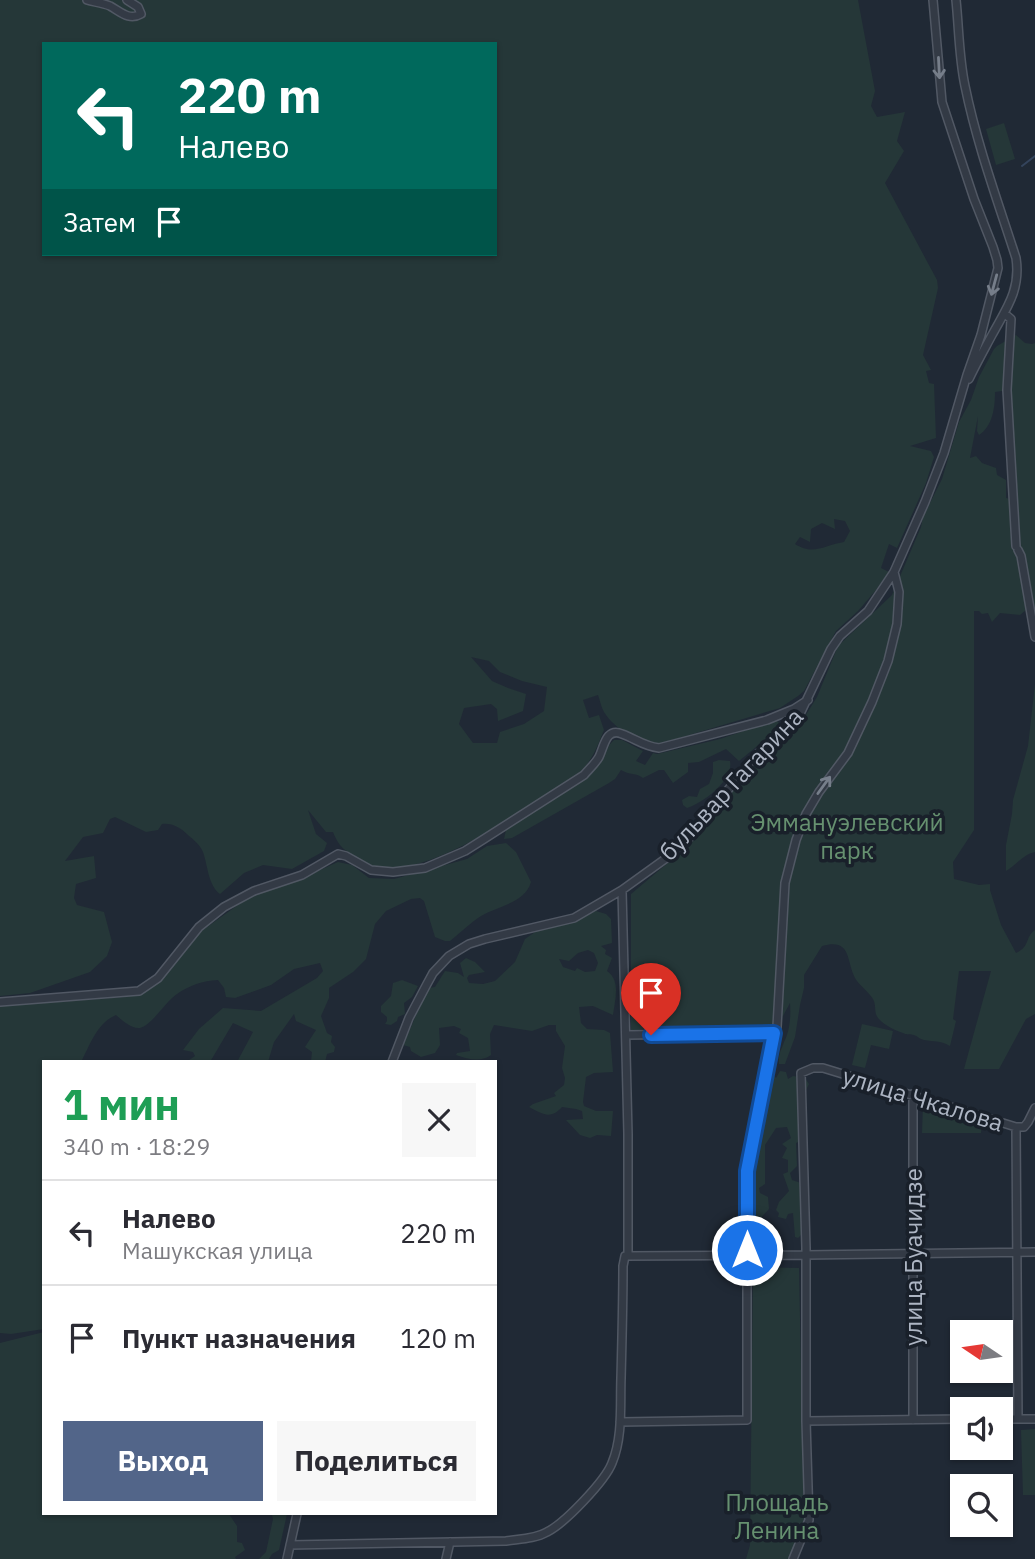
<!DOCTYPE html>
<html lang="ru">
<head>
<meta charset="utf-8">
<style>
  :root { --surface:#fff; --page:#f7f7f7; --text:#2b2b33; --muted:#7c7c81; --line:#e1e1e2; --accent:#526589 }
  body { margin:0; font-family:"IBM Plex Sans",sans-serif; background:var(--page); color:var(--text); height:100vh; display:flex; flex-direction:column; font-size:26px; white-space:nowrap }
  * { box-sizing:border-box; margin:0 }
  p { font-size:23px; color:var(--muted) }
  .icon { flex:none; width:38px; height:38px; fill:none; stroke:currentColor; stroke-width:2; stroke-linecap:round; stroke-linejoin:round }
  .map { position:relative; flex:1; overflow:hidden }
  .sheet { position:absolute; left:42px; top:1060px; width:455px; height:455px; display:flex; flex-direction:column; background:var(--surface); border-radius:0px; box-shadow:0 2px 5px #0004 }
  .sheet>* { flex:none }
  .top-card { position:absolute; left:42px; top:42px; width:455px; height:214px; border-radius:0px; box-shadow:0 2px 5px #0004; background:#00695c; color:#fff; overflow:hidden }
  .needle { width:46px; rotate:283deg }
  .controls { position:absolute; left:950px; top:1320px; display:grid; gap:14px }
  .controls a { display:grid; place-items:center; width:63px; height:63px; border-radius:0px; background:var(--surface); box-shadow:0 2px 5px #0004; font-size:35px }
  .pin { position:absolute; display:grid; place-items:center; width:60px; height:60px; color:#fff; margin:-72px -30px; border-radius:50% 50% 50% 0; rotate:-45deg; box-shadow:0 0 7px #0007 }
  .pin .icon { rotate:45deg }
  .me { position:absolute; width:77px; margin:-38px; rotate:0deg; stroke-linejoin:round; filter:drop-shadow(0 0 5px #0008) }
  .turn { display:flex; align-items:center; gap:24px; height:147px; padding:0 21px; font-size:32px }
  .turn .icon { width:91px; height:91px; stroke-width:2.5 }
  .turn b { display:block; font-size:49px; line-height:60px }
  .then { display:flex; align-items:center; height:66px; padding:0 21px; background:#0003; gap:14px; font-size:26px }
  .round { display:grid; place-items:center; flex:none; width:74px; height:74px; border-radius:0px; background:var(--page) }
  .headline { display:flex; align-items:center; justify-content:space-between; height:119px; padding:0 21px }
  h1 { font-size:42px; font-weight:700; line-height:52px; color:#1e9e55 }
  .button { display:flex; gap:14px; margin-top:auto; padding:14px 21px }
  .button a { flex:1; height:80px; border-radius:0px; background:var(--accent); color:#fff; font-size:28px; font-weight:700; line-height:80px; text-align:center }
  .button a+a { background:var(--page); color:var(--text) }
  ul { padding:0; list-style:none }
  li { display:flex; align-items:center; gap:21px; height:105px; padding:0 21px; border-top:2px solid var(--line) }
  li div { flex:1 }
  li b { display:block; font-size:26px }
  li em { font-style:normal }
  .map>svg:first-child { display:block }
  .green { fill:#253738; fill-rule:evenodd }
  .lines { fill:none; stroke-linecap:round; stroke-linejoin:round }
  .stream { stroke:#34445c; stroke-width:2 }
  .minor-casing { stroke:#515864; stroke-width:10 }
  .minor { stroke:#333a45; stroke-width:7 }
  .oneway { stroke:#767e8a }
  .route-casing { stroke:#114b97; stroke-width:18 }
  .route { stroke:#1a73e8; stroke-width:12 }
  .labels { text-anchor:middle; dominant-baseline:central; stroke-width:7; stroke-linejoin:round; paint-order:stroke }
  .street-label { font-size:24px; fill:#adb5c3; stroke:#19202a }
  .park-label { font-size:24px; fill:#669170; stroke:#19202a }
</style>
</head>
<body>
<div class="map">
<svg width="1035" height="1559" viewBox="0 0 1035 1559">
  <rect width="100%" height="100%" fill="#202935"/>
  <path class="green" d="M0,0H858L875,91L871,106L877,117L905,112L897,141L904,151L885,183L937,280L938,288L923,355L931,370L926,371L929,383L934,384L936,438L910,446L931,451L934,457L926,483L897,548L889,544L881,568L889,572L876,590L858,611L836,631L804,691L798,696L780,708L659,744C639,742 615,730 604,712C601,707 600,700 598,695L583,700L589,718L599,715L604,730C595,752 591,763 573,779C527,808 431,877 377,868C371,867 364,862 358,858C344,850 339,847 333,832H326L308,810L316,834L327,843L324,851L292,869L263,865L244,873L220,894C208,885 208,866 203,852C200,845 194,840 188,835C179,827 173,823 162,824L158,830L146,832L115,817L110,819L103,833L83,837L65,861L94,856L96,878L76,884L74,898L77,905L104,912L112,942L107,956L90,972L30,993L0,996ZM44,44H495V254H44ZM834,519L845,521L850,531L844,542C824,545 814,556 795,544L800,537L810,542L811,529L822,523L835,529ZM471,657L489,661L500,672L522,681L547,687L544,711L524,724L500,732L497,743H473L459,724L464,708L491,704L497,709L498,721L523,711L526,694L508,688L492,681Z
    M1004,123L1015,159L996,165L986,129Z
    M1016,335L1025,343L1032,344L1035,343V627L1031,606L1020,615L1000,613L992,622L988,613L982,614L979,611H974V830L953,862L954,879L979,885L990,884V890L1001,925L1016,953C1031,946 1024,938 1035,930V1014L1026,1019L999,1069H964L991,971H959L953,1019L956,1021L950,1046C939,1040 935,1042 924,1040C917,1038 921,1038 914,1035C907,1033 910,1036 903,1033C896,1031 884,1025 879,1019C873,1013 877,1006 873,999C868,991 858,984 855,978C846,961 852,938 822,946L804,975V988L800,1005L795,1037L785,1064H779C778,1054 781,1051 784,1042C790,1031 791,1015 790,1003L777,1027L631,1030V894L682,851L684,846L703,828L731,788L772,746L804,718L817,697L838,646L892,595L921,527L923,517L942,479L959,422L971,400L979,377L994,349L997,346ZM1009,390L1012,415L1015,491L1010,499L1006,498V480L997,475L996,468L982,463L976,456L970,458L978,416L977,431L979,435C993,426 995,407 995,392Z
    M1035,684V852C1024,854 1016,865 1006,871V845L1012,814L1013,800L1028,746Z
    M776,720L781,725L777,730L739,761L726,749L699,762L688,763V772L673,783L664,770H659L643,778C637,773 629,775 621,770L615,779L609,783L512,838L504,839L506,830L590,775C601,763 602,751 614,740H622L643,751L636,761L645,765L653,753L657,754L720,739Z
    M719,760L730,761C734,780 703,803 687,808L683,805L682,800L689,796L697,797L700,789L709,784L713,773V762Z
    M506,843L516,852L531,882C525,903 498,906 481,916C470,923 460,933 450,941H445L435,937L424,901L420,898L411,899L386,911L375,924L366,959L353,972L329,988V998L321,1016L327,1033L332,1036L331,1042L335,1047L334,1052L327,1054L325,1062H298L301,1060L311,1061L312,1052L305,1047L316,1030L296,1021L294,1014L274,1042L268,1062H237L253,1032L233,1023L210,1062H186L195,1056L193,1052L183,1050L199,1029L223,1008L261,1011L317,978L323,971L320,963L294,969L271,985L235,998L226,997L224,988L218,980C202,981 190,985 177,994C166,1001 152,1025 140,1028C131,1029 122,1020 116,1015C97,1023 90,1045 81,1062H44V1329L11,1334L0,1333V1006L125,997L145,992L160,981L200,932L252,895L311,874L338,862L352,865L369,878L394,879L467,859L487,846Z
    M596,911L606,914L611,919L612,943L601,946L606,950L605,954L612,958L607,971C621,981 615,999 613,1015L593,1006L579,1007L581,1023L587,1029L604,1030L610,1033L613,1072L594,1073L586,1077L583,1102L584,1106L596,1111H613L611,1136L597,1135L590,1138L580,1135L566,1120L583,1119L582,1111L576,1109L562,1107C550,1120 543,1114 529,1107L533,1104L556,1096L554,1093L564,1085L565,1078L562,1068L565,1046L556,1031V1025H549L532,1031L494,1025L490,1034L491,1055C480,1063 468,1059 456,1055L457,1053L470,1051L468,1038L459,1033L461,1029L454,1026L439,1028L440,1045L435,1053L421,1057L411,1051L410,1047L403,1045L428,988L435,987L445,971L458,973L464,977L460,963L466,958L475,962L485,972L469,975L467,978L469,983L483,984L495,981L515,962L525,939L538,930L554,922L575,919ZM588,950L594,953L598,963L595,971L585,972L577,968L575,971L563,967L559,959L569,961L578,953Z
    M402,980L418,986L412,997L404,1003L405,1014L398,1017L397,1021L391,1025L385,1024L387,1021V1017L381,1012V1006L391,996L393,983Z
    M862,1024L893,1031L889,1049L871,1045L865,1068L852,1065Z
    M780,1071L786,1072L788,1079L793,1076L805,1078L809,1084L802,1098L807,1104L803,1107V1140L796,1143L797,1166L790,1173L792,1180L801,1183L803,1192L801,1235L798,1238L795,1237L793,1213L788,1214L786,1219L778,1217L779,1213L776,1210L779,1202L789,1191L783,1174L788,1172V1160L782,1158L787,1148L782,1144L791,1138L787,1127L776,1128L765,1145V1184L759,1188L760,1193L768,1197L769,1209L756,1223L748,1227V1209L754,1200L749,1194L753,1172L750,1166L753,1146L758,1137L761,1105L769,1075L772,1073L776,1078Z
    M923,1103L981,1120L982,1122L981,1133H922Z
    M753,1267L799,1268L804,1522L790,1559H746L750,1545Z
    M44,1332V1514H229L237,1526V1542L242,1543L245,1550L235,1557L236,1559H0V1343Z
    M1035,1429V1495H1023L1021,1430Z
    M269,1514H287L279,1550L272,1554L269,1559H259L266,1552L273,1519L272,1515Z"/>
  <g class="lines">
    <path class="stream" d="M1022,166L1035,156"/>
    <defs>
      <path id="minor" d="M87,0C94,2 103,3 110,6C121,12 129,21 141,14L138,7L127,0
        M956,0C959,29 959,58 965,86C977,145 998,202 1016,258C1021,290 1006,309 992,335C984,350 976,364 969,379
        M1005,314L1011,319L1007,390L1016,546
        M1018,550L1021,556L1035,637
        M622,890L628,1134V1255
        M0,1002L139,991L158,978L199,927L224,907L254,891L302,875L338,854L346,856L371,870L393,872L425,868L465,851L484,839L584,775C589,769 595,764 599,757C604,747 606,727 622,734C636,739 643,746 659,748L767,720L794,709L808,700
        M626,1035L774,1033
        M392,1062L409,1018L427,984L433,973L449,956L469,944L485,939L574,918L622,890L672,854L692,835L755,756L797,720L831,649L840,636L868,611L894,572L925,502L944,453L967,375L981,335L998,268L997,260L993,247L974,199L942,102L933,0
        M913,1094V1420
        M1016,1127L1018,1419
        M1001,1419H1035
        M806,1421L962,1419
        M620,1422L747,1420V1171L777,1027L785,883L796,840L806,814L819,792L848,753L872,702L888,661L897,624L899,592L894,572
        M290,1545L506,1541C519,1539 535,1539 547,1532C565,1523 605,1481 612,1463C623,1437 620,1405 621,1378C622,1340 623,1303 623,1266L625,1256L805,1255L1035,1252
        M287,1559L297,1514
        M446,1559L450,1542
        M793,1559L809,1520L806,1421V1248L801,1073L813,1068H823L1016,1127H1024L1028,1122L1035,1108"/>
    </defs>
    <use href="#minor" class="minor-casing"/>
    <use href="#minor" class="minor"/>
  </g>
  <defs><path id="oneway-shaft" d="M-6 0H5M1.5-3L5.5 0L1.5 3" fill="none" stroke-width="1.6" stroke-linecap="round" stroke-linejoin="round" transform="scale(1.75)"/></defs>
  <g class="oneway">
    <use href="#oneway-shaft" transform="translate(939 68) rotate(87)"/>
    <use href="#oneway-shaft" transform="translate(994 285) rotate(105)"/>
    <use href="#oneway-shaft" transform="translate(824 785) rotate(-54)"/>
  </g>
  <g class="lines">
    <defs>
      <path id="route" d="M651,1035L774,1033L747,1171V1250"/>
    </defs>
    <use href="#route" class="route-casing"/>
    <use href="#route" class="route"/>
  </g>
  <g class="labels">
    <g class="street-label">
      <text transform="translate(731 784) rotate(-47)">бульвар Гагарина</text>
      <text transform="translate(923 1099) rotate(17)">улица Чкалова</text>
      <text transform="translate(913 1257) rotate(-90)">улица Буачидзе</text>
    </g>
    <g class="park-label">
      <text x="847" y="822">Эммануэлевский<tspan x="847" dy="28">парк</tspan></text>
      <text x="777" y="1502">Площадь<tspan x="777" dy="28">Ленина</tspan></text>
    </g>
  </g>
</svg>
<div class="controls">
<a><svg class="needle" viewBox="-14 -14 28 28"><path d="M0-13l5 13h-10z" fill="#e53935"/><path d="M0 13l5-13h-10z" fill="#7c7c81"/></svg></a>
<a><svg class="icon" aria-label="sound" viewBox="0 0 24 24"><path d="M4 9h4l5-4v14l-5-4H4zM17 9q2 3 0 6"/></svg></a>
<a><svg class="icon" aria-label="search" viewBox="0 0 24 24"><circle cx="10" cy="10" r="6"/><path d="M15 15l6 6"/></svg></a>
</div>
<div class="pin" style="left:651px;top:1035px;background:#d93025"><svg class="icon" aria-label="arrive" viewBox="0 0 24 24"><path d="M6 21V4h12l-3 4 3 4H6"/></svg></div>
<svg class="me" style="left:747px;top:1250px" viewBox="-20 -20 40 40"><circle r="17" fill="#1a73e8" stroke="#fff" stroke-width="3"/><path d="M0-11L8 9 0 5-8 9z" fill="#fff"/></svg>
<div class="top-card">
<div class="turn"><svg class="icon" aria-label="left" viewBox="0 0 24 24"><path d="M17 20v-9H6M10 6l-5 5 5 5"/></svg><div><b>220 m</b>Налево</div></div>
<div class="then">Затем<svg class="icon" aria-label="arrive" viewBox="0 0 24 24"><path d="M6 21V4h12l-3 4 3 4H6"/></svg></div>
</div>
<section class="sheet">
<div class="headline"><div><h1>1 мин</h1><p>340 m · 18:29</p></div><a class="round"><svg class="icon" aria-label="close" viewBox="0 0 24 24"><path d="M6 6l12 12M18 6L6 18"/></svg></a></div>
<ul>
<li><svg class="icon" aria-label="left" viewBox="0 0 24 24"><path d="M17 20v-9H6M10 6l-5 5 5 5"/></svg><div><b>Налево</b><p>Машукская улица</p></div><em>220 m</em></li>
<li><svg class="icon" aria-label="arrive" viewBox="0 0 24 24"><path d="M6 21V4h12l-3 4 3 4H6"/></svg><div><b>Пункт назначения</b></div><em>120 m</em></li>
</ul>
<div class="button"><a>Выход</a><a>Поделиться</a></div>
</section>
</div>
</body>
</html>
